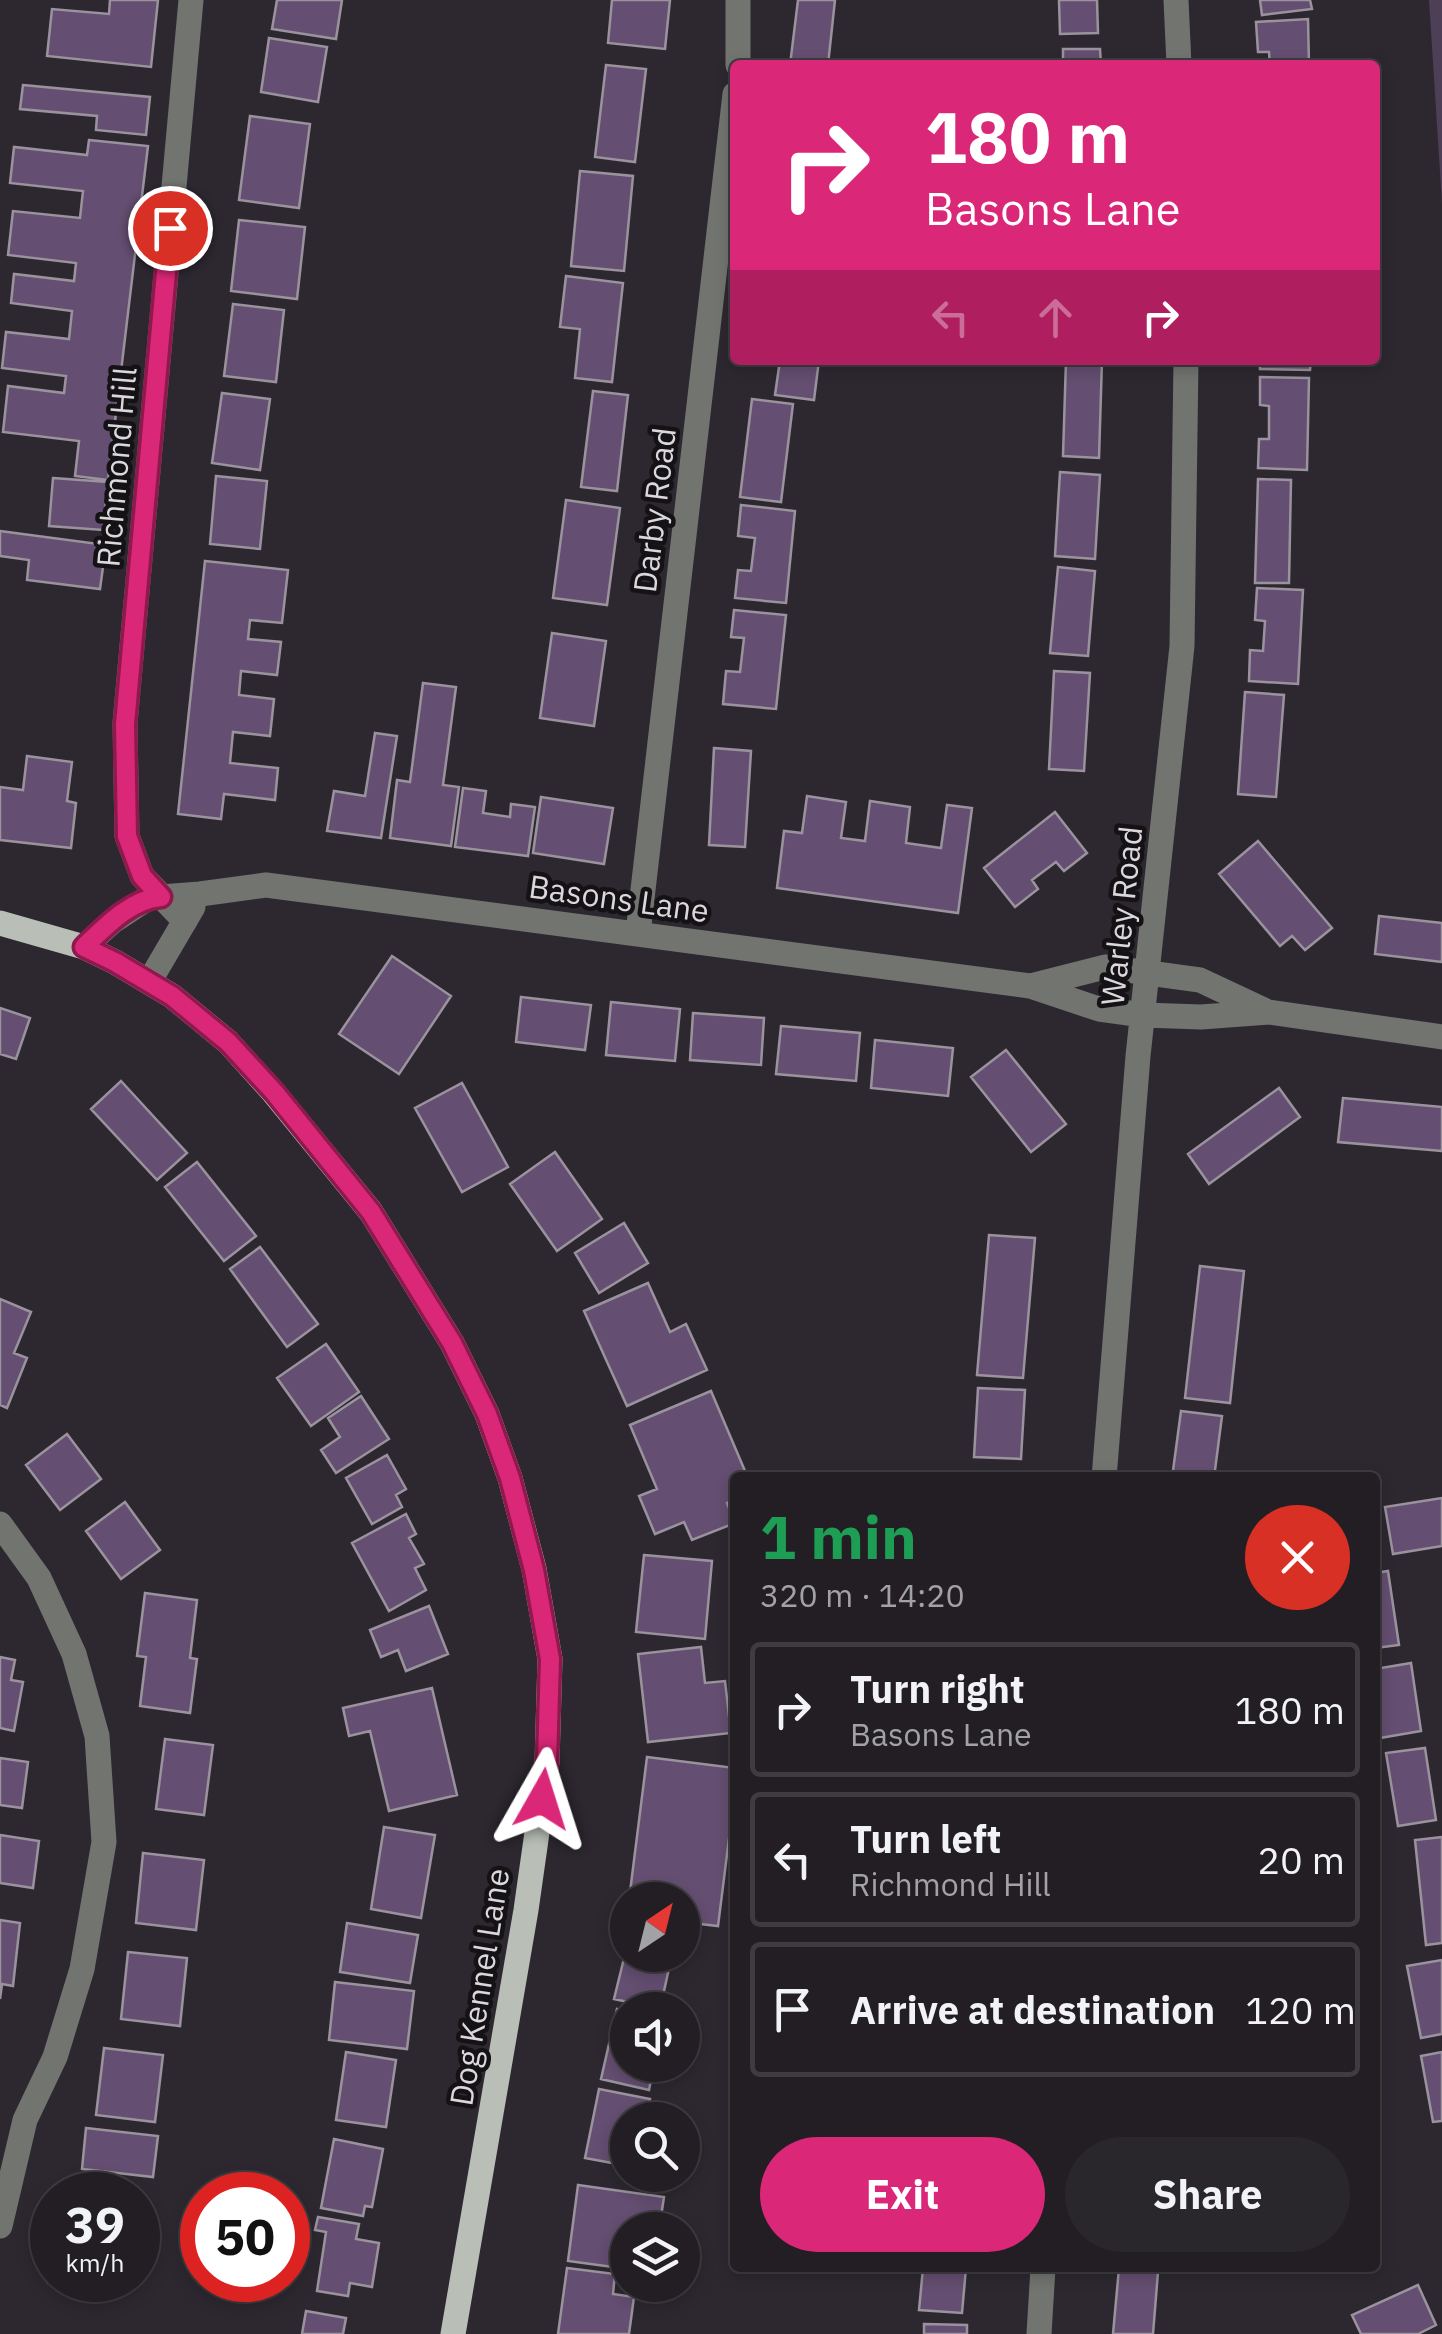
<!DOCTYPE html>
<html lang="en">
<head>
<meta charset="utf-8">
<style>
  :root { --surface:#221e24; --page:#2a272c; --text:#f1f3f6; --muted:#a2a2a6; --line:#3f3c41; --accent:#db2777 }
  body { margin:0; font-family:"IBM Plex Sans",sans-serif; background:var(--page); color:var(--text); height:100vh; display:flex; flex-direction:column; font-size:38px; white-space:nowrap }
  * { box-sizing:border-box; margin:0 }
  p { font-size:32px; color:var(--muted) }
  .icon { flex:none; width:55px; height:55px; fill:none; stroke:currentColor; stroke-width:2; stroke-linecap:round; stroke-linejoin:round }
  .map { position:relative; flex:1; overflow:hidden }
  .panel { position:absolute; left:730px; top:1472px; width:650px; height:800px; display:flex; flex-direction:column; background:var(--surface); border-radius:10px; box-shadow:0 5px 15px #0003,0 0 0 2px var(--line) }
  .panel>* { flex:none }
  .guide { position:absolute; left:730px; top:60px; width:650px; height:305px; border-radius:10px; box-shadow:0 5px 15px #0003,0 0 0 2px var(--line); background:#db2777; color:#fff; overflow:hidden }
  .needle { width:65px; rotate:35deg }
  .fabs { position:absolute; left:610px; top:1882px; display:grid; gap:20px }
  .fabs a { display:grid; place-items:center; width:90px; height:90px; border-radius:50%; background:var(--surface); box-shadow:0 5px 15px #0003,0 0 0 2px var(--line); font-size:50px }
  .speed { position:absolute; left:30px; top:2172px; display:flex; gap:20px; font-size:50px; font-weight:700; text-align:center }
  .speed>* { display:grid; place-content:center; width:130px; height:130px; border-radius:50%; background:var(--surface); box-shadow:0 5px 15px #0003,0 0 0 2px var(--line); line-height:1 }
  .speed small { font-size:25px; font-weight:400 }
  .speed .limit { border:15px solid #d22; background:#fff; color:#111 }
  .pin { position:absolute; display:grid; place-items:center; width:85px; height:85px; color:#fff; margin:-42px; border:5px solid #fff; border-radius:50%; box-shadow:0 2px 10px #0007 }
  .me { position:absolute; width:110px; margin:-55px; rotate:6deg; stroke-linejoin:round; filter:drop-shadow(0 0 8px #0008) }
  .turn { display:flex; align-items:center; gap:35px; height:210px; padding:0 30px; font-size:45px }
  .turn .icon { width:130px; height:130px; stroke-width:2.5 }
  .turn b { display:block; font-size:70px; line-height:85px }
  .lanes { display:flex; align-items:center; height:95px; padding:0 30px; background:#0003; justify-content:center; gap:50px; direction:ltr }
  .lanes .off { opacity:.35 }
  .round { display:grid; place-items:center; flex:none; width:105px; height:105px; border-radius:52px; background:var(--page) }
  .overview { display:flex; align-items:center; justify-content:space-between; height:170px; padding:0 30px }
  h1 { font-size:60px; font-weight:700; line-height:75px; color:#1e9e55 }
  .button { display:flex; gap:20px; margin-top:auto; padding:20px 30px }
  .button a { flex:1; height:115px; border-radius:60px; background:var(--accent); color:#fff; font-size:40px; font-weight:700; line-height:115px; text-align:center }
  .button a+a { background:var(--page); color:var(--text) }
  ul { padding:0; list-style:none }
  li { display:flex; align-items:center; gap:30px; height:135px; margin:0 20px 15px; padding:0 10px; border:5px solid var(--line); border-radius:10px }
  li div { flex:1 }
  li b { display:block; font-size:38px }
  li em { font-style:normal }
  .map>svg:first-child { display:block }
  .green { fill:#4d3f56 }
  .building { fill:#644e71; stroke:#9a939d; stroke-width:2.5 }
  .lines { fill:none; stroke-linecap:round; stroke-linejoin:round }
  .minor { stroke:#727470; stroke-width:25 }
  .major { stroke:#b9bfb6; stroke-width:25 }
  .route-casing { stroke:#8e194d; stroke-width:25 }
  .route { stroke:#db2777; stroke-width:18 }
  .labels { text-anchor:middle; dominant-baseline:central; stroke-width:9; stroke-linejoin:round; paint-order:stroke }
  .street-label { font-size:32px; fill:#dbd7dd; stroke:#141215 }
</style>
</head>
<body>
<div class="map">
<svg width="1442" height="2334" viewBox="0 0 1442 2334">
  <rect width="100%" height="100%" fill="#2d2830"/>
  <path class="green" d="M1429,0H1442V203Z"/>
  <path class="building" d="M110,0H158L151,67L47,56L52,9L109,14Z
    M277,0H342L336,39L272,29Z
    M612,0H670L665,49L608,43Z
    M798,0H835L828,65H790Z
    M1059,0H1097L1098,33L1060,34Z
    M1260,0H1310L1312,9L1262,15Z
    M1308,19L1309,65H1270L1269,52H1258L1256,22Z
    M269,38L327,47L318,102L261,92Z
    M1063,49H1100L1101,65H1063Z
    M606,65L646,69L635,162L595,157Z
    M23,85L150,97L146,135L96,130L97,116L20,109Z
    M250,116L310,124L299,208L239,200Z
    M89,140L148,146L108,480L75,476L79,441L3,432L8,386L64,393L66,376L2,368L6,332L69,339L72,311L11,303L14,274L74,281L76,263L8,255L13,211L80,218L83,191L10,183L14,147L87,155Z
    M580,171L633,176L624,271L571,266Z
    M239,220L305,227L297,299L231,291Z
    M566,276L623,283L612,382L575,378L580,329L560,327Z
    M233,304L284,310L276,382L224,376Z
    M780,360H819L814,400L775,395Z
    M1066,360H1102L1099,458L1063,456Z
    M1260,360H1311L1310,370L1260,369Z
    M1260,377L1309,378L1307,470L1258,468L1259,439H1269V406L1260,405Z
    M593,391L628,395L617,491L581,487Z
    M222,393L270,399L260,470L212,463Z
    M752,399L793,404L781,502L740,497Z
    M1060,472L1100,475L1095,559L1055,556Z
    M216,476L267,481L260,549L210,544Z
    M53,478L108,482L103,530L49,526Z
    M1258,479L1291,480L1289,583H1255Z
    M566,500L620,508L607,605L553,598Z
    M741,505L795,511L786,603L735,598L738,570L751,571L755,538L738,536Z
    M0,531L106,545L100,589L27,580L29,560L0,556Z
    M205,561L288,570L282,623L250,620L248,639L281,642L277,675L241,671L239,695L274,699L270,736L233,732L230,763L278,768L275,800L224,794L221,819L178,814Z
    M1058,567L1095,571L1088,656L1050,653Z
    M1257,588L1303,590L1298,684L1249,681L1250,650L1263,651L1265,621L1255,620Z
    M734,610L786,615L776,709L723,704L726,671L740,672L744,638L731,637Z
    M552,633L606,641L594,726L540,718Z
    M1054,671L1090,673L1084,771L1049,769Z
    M423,683L456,687L443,785L459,787L451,846L390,838L397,780L410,782Z
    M1245,692L1284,695L1276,797L1238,794Z
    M375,733L397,736L381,838L327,831L334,791L365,796Z
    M714,748L751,751L745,847L709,845Z
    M27,756L72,762L67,801L76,803L71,848L0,840V787L23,790Z
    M463,788L486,791L483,813L510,817L511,804L535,807L528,856L455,847Z
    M807,796L846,802L841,838L865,841L870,801L910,807L906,843L941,848L947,805L972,808L958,913L777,888L784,831L802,833Z
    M541,797L613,808L604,864L533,853Z
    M1055,812L1087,853L1064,871L1056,862L1032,880L1038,889L1015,907L984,868Z
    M1258,841L1332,928L1305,950L1292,936L1280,946L1219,874Z
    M1379,916L1442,923V962L1375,954Z
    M392,956L451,996L399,1074L339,1034Z
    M521,997L591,1005L585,1050L516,1042Z
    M611,1002L680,1009L675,1061L606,1055Z
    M0,1008L30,1018L16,1059L0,1054Z
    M693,1013L764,1018L761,1065L690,1060Z
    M781,1026L860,1033L856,1081L776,1074Z
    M875,1040L953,1048L948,1096L871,1088Z
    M1006,1050L1066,1124L1031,1152L971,1077Z
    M121,1081L187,1153L157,1180L91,1109Z
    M462,1083L508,1167L462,1192L415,1108Z
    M1279,1088L1300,1117L1209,1184L1188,1154Z
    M1343,1098L1442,1107V1151L1338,1142Z
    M555,1152L602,1219L557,1251L510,1184Z
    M197,1162L256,1236L224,1261L165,1187Z
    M624,1223L648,1263L599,1293L575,1253Z
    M989,1235L1035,1238L1023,1378L977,1375Z
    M260,1247L318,1324L287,1347L230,1269Z
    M1200,1266L1244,1271L1230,1403L1185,1398Z
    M648,1283L670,1332L686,1324L707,1370L627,1406L584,1311Z
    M0,1299L31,1312L14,1353L27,1358L7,1408L0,1405Z
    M326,1344L359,1392L311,1426L277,1378Z
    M978,1388L1025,1390L1021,1459L974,1457Z
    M711,1391L748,1478H735V1500L727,1503L735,1523L692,1540L684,1522L655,1534L639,1496L657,1489L630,1425Z
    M361,1396L389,1439L336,1473L321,1450L340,1437L328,1418Z
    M1181,1411L1222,1416L1214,1478H1172Z
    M67,1434L101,1479L60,1510L26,1465Z
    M387,1455L406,1489L396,1495L402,1507L372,1524L346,1478Z
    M1442,1498V1546L1393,1554L1385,1507Z
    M125,1502L160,1550L121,1579L86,1531Z
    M406,1514L416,1534L409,1538L424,1564L415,1568L426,1590L389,1611L352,1543Z
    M644,1555L712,1561L705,1639L636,1632Z
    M1388,1571L1399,1645L1375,1648V1573Z
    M145,1593L197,1600L190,1658L197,1659L190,1713L140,1706L146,1657L137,1656Z
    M429,1606L448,1654L406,1671L398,1650L381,1657L370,1630Z
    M701,1647L705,1683L725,1681L731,1733L648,1742L638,1654Z
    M0,1657L15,1660L11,1680L23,1682L14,1731L0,1728Z
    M1411,1663L1421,1731L1380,1738L1375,1709V1669Z
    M432,1688L457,1795L389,1811L370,1731L349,1736L343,1708Z
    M165,1739L213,1745L204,1815L156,1809Z
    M1425,1748L1436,1820L1398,1826L1386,1753Z
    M647,1757L735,1768V1791L718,1926L682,1922V1900H629Z
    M0,1758L28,1762L22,1808L0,1805Z
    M384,1827L435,1835L421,1918L371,1909Z
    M0,1835L39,1841L33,1888L0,1883Z
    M1442,1837V1943L1426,1945L1415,1840Z
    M143,1853L204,1860L196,1930L136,1923Z
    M0,1920L20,1923L13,1986L2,1984L0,1999Z
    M347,1923L418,1935L410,1983L340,1972Z
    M628,1942V1955H672L660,2009L614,1999Z
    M128,1952L187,1958L180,2026L121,2019Z
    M1442,1960V2034L1421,2038L1407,1966Z
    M335,1982L414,1991L407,2049L329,2040Z
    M617,2009L628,2011V2065H654L649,2090L601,2079Z
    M104,2048L163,2055L155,2122L96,2115Z
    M346,2052L396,2060L386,2127L336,2120Z
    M1442,2052V2121L1433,2122L1421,2056Z
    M599,2089L650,2099L646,2120H628V2166L585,2158Z
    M86,2128L158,2136L153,2177L82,2169Z
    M334,2139L383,2149L372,2207L365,2206L363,2216L321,2208Z
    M66,2185L138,2194V2199V2195H65Z
    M578,2185L664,2197L659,2230H628V2269L568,2261Z
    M318,2217L359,2224L356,2239L379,2243L372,2287L350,2283L348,2296L317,2291L326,2232L315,2230Z
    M52,2241V2280H120L119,2291L48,2283Z
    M567,2268L615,2274L613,2294L634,2297L629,2334H558Z
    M923,2268H966L962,2313L919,2310Z
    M1119,2268L1158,2272L1153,2334H1113Z
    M1418,2285L1436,2325L1418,2334H1361L1352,2315Z
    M306,2311L346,2318L343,2334H302Z
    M924,2324L967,2325V2334H924Z"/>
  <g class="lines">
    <path class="minor" d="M1176,0L1179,65
      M738,65V0
      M185,921L142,876L127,836L125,723L191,0
      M638,933L735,94
      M84,947L113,921L148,898L200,894L266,885L1030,986L1099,1009L1143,1015L1201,1017L1269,1012L1442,1037
      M149,982L193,907
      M1030,986L1105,967L1200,980L1264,1010
      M1104,1478L1138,1056L1182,646L1186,360
      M0,1524L39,1578L74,1654L97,1736L104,1842L82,1969L55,2057L25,2120L0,2226
      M1039,2334L1043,2268"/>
    <path class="major" d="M0,923L84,947L115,962L172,996L228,1042L274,1093L371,1212L452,1343L487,1414L510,1478L534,1569L550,1659L547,1762L526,1910L453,2334"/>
  </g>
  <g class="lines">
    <defs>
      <path id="route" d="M170,228L125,724L127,836L142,876L161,897C131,899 105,927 84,947L115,962L172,996L228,1042L274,1092L371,1212L452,1343L487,1414L510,1478L534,1570L550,1659L547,1762L542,1799"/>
    </defs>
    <use href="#route" class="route-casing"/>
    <use href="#route" class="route"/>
  </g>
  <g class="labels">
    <g class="street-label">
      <text transform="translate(116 467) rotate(-85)">Richmond Hill</text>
      <text transform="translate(654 510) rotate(-83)">Darby Road</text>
      <text transform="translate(619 898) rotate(8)">Basons Lane</text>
      <text transform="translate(1121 916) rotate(-84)">Warley Road</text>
      <text transform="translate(479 1987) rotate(-81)">Dog Kennel Lane</text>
    </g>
  </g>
</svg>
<div class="fabs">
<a><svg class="needle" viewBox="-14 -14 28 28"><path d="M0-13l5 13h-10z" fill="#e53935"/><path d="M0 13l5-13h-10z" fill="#a2a2a6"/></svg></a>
<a><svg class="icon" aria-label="sound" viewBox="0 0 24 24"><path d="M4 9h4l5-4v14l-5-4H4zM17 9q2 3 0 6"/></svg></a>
<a><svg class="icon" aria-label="search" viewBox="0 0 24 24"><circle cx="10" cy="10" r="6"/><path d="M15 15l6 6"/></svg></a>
<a><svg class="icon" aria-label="layers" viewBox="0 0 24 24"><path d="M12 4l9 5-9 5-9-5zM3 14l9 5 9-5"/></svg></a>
</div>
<div class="speed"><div>39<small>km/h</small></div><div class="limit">50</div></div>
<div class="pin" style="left:170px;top:228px;background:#d93025"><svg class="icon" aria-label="arrive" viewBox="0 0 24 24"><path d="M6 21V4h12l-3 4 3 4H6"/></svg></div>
<svg class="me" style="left:542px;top:1799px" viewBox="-20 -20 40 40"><path d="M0-17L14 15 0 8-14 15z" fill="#db2777" stroke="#fff" stroke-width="4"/></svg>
<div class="guide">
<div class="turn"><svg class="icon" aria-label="right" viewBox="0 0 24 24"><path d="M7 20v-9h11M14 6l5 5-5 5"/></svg><div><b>180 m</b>Basons Lane</div></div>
<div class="lanes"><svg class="icon off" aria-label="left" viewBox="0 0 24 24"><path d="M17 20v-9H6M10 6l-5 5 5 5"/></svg><svg class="icon off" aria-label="ahead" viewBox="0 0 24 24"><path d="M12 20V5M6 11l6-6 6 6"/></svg><svg class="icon" aria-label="right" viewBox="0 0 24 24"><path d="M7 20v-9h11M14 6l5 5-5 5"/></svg></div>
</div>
<section class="panel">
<div class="overview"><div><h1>1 min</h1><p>320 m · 14:20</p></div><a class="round" style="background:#d93025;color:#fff"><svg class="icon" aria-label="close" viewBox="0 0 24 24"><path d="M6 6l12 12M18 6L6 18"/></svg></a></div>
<ul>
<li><svg class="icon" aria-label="right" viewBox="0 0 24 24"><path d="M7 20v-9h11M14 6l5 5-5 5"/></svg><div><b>Turn right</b><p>Basons Lane</p></div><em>180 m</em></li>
<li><svg class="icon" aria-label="left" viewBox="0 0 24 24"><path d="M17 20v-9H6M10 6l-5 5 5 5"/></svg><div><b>Turn left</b><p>Richmond Hill</p></div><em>20 m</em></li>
<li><svg class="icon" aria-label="arrive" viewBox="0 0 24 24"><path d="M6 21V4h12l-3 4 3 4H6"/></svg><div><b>Arrive at destination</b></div><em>120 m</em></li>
</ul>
<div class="button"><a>Exit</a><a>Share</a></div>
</section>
</div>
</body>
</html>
